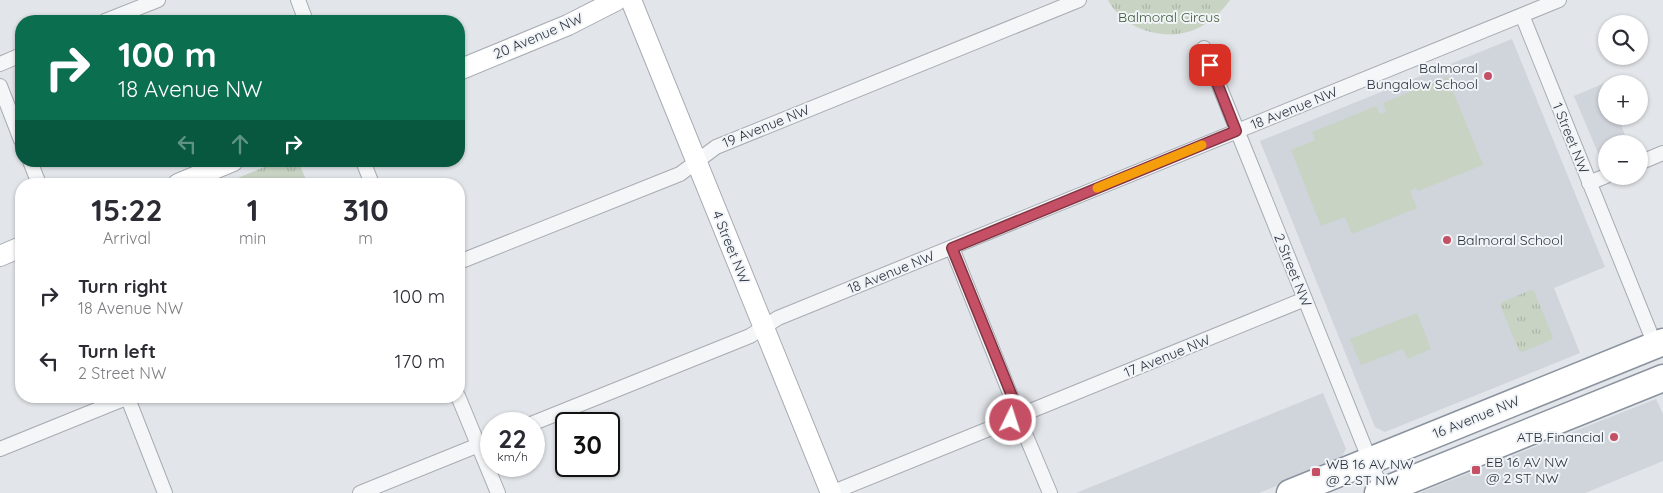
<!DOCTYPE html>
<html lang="en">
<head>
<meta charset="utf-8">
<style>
  :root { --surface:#fff; --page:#f7f7f7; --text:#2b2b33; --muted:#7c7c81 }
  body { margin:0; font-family:Quicksand,sans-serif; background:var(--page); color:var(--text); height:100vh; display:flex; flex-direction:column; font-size:19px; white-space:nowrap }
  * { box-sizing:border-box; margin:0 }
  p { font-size:16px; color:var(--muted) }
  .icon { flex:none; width:28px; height:28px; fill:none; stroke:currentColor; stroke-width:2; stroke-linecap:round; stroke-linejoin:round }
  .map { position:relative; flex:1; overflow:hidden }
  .sheet { position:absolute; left:15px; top:178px; width:450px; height:225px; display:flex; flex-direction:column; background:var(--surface); border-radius:20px; box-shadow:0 1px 4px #0004 }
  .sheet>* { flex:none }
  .hud { position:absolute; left:15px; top:15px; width:450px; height:152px; border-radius:20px; box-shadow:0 1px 4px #0004; background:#0b6e4f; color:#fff; overflow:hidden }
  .tools { position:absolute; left:1598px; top:15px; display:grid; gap:10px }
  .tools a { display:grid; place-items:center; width:50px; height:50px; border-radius:50%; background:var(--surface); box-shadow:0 1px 4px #0004; font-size:25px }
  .speed { position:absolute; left:480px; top:412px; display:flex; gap:10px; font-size:25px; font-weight:700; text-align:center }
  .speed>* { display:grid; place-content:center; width:65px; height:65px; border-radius:50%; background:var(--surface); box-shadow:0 1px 4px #0004; line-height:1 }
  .speed small { font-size:12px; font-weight:400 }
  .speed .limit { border:2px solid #111; border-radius:8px; background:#fff; color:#111 }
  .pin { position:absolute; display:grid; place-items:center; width:42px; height:42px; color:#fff; margin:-21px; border-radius:10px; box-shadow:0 2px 8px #0006 }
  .me { position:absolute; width:55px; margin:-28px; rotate:4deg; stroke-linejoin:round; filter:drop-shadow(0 0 4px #0008) }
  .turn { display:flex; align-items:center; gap:18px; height:105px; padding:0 20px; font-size:22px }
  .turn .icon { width:65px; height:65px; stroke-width:2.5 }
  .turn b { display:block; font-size:35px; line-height:42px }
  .lanes { display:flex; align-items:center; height:48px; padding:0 20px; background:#0003; justify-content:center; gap:25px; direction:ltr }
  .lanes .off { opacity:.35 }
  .eta { display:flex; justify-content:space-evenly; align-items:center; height:85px; text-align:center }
  .eta b { font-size:30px; font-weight:800; line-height:35px }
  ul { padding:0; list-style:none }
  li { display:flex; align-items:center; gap:15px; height:65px; padding:0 20px }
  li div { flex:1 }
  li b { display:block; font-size:19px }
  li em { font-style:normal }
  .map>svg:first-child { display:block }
  .built { fill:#d0d4db }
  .grass { fill:#c8d3c4 }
  .park { fill:url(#park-tufts) }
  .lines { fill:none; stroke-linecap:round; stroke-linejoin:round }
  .street-casing { stroke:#a7acb3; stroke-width:16 }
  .secondary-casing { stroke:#a7acb3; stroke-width:22 }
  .highway-casing { stroke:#8a939f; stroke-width:29 }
  .street { stroke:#f4f6f8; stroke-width:14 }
  .secondary { stroke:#fff; stroke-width:20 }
  .highway { stroke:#fff; stroke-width:26 }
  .route-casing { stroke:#803442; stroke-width:12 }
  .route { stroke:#c55065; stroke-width:9 }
  .slow { stroke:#f59e0b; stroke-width:9 }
  .poi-dot { fill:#c55065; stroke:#f1f4f7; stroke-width:2 }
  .labels { text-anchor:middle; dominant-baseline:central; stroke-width:4; stroke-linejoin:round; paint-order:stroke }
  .park-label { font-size:14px; fill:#415b39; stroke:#f1f4f7 }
  .street-label { font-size:14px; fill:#2b3340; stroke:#f1f4f7 }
  .poi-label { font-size:14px; fill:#2b3340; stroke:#f1f4f7; text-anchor:start }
</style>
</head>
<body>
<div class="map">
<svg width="1663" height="493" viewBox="0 0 1663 493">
  <defs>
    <pattern id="park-tufts" width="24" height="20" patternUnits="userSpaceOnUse" patternTransform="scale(1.25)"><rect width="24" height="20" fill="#c8d3c4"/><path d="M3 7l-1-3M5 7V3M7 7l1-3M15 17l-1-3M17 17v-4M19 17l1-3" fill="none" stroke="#acb6a9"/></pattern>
  </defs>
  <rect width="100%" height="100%" fill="#e2e5e9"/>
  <path class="built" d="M1512,39L1605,267L1554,288L1580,353L1385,432L1375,427L1260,141Z
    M1605,83L1606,87V116H1618L1628,144H1606V158L1601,160L1574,96Z
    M1323,393L1346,449L1340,460L1259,493H1076Z
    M1656,399L1663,414V461L1585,493H1419Z"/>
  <path class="grass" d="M1447,77L1483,165L1418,191L1416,188L1410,191L1417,208L1352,234L1345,217L1321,226L1291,150L1315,140L1312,132L1376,106L1380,114L1386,112L1383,103Z
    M1417,313L1431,349L1408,359L1403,349L1361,365L1350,339Z"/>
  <path class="park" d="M1108,0H1230C1222,11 1214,19 1202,26C1171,44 1125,32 1108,0Z
    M279,161H298L308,184H223Z
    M1531,290L1534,291L1553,337L1551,340L1522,352L1519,351L1500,305L1502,302Z"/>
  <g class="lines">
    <defs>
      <path id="street" d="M298,0L306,21
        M1522,15L1655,345
        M105,21L158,0
        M1204,48L1383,493
        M0,64L21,55
        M0,86L21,140
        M30,161L39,184
        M363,161L372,184
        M1639,163L1663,153
        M1589,183L1606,176
        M952,248L1015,406
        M459,262L680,174L716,147L1079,0
        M127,396L165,493
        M458,396L498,493
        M1028,412L1305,299
        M531,424L750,336L778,318L1559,0
        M1021,424L1050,493
        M0,449L131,396
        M360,493L491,440
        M831,493L1011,420"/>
      <path id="secondary" d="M631,0L831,493
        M459,70L568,25L617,0
        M178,184L233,161
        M0,256L21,247"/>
      <path id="highway" d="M1290,493L1663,342
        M1378,493L1663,378"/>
    </defs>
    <use href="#street" class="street-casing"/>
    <use href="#secondary" class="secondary-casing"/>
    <use href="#highway" class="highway-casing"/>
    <use href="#street" class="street"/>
    <use href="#secondary" class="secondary"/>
    <use href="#highway" class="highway"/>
  </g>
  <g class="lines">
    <defs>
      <path id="route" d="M1011,420L1010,412L1016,406L952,248L1236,131L1210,65"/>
    </defs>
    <use href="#route" class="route-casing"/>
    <use href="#route" class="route"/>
    <path class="slow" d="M1097,188L1202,145"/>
  </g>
  <g class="poi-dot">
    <circle cx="1488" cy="76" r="5"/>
    <circle cx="1447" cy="240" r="5"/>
    <circle cx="1614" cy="437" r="5"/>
    <rect x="1471" y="465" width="10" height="10" rx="2.5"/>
    <rect x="1311" y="467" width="10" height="10" rx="2.5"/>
  </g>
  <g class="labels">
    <g class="park-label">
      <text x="1169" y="17">Balmoral Circus</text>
    </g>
    <g class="street-label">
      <text transform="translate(538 36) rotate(-23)">20 Avenue NW</text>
      <text transform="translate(1294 108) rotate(-22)">18 Avenue NW</text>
      <text transform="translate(766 126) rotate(-22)">19 Avenue NW</text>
      <text transform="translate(1571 138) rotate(68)">1 Street NW</text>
      <text transform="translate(731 247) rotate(68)">4 Street NW</text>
      <text transform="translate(1293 270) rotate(68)">2 Street NW</text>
      <text transform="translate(891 272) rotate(-22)">18 Avenue NW</text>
      <text transform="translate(1167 356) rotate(-22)">17 Avenue NW</text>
      <text transform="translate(1476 417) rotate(-22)">16 Avenue NW</text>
    </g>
    <g class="poi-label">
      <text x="1478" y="68" text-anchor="end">Balmoral<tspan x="1478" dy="16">Bungalow School</tspan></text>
      <text x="1457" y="240">Balmoral School</text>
      <text x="1604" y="437" text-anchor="end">ATB Financial</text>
      <text x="1486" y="462">EB 16 AV NW<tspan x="1486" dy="16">@ 2 ST NW</tspan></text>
      <text x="1326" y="464">WB 16 AV NW<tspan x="1326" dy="16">@ 2 ST NW</tspan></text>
    </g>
  </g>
</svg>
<div class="tools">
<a><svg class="icon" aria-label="search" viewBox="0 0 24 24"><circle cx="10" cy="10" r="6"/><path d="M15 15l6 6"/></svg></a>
<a>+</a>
<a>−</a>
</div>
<div class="speed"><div>22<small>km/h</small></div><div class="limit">30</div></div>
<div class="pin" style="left:1210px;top:65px;background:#d93025"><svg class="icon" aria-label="arrive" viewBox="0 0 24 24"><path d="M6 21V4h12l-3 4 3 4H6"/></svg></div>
<svg class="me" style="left:1011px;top:420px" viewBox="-20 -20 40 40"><circle r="17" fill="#c55065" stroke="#fff" stroke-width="3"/><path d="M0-11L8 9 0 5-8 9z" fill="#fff"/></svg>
<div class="hud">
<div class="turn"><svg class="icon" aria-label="right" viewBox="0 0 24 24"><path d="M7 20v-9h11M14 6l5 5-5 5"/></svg><div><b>100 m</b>18 Avenue NW</div></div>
<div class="lanes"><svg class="icon off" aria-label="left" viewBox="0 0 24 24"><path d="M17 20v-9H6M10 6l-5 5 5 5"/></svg><svg class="icon off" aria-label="ahead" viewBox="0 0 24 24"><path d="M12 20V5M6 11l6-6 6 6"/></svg><svg class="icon" aria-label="right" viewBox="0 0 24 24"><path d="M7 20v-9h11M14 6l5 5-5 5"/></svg></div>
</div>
<section class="sheet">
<div class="eta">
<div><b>15:22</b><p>Arrival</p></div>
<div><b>1</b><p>min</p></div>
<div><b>310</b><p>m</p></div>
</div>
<ul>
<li><svg class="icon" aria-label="right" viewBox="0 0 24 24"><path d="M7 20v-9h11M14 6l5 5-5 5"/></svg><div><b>Turn right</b><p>18 Avenue NW</p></div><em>100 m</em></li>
<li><svg class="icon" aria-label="left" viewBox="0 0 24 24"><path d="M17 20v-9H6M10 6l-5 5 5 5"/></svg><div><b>Turn left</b><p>2 Street NW</p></div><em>170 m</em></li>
</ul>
</section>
</div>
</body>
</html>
